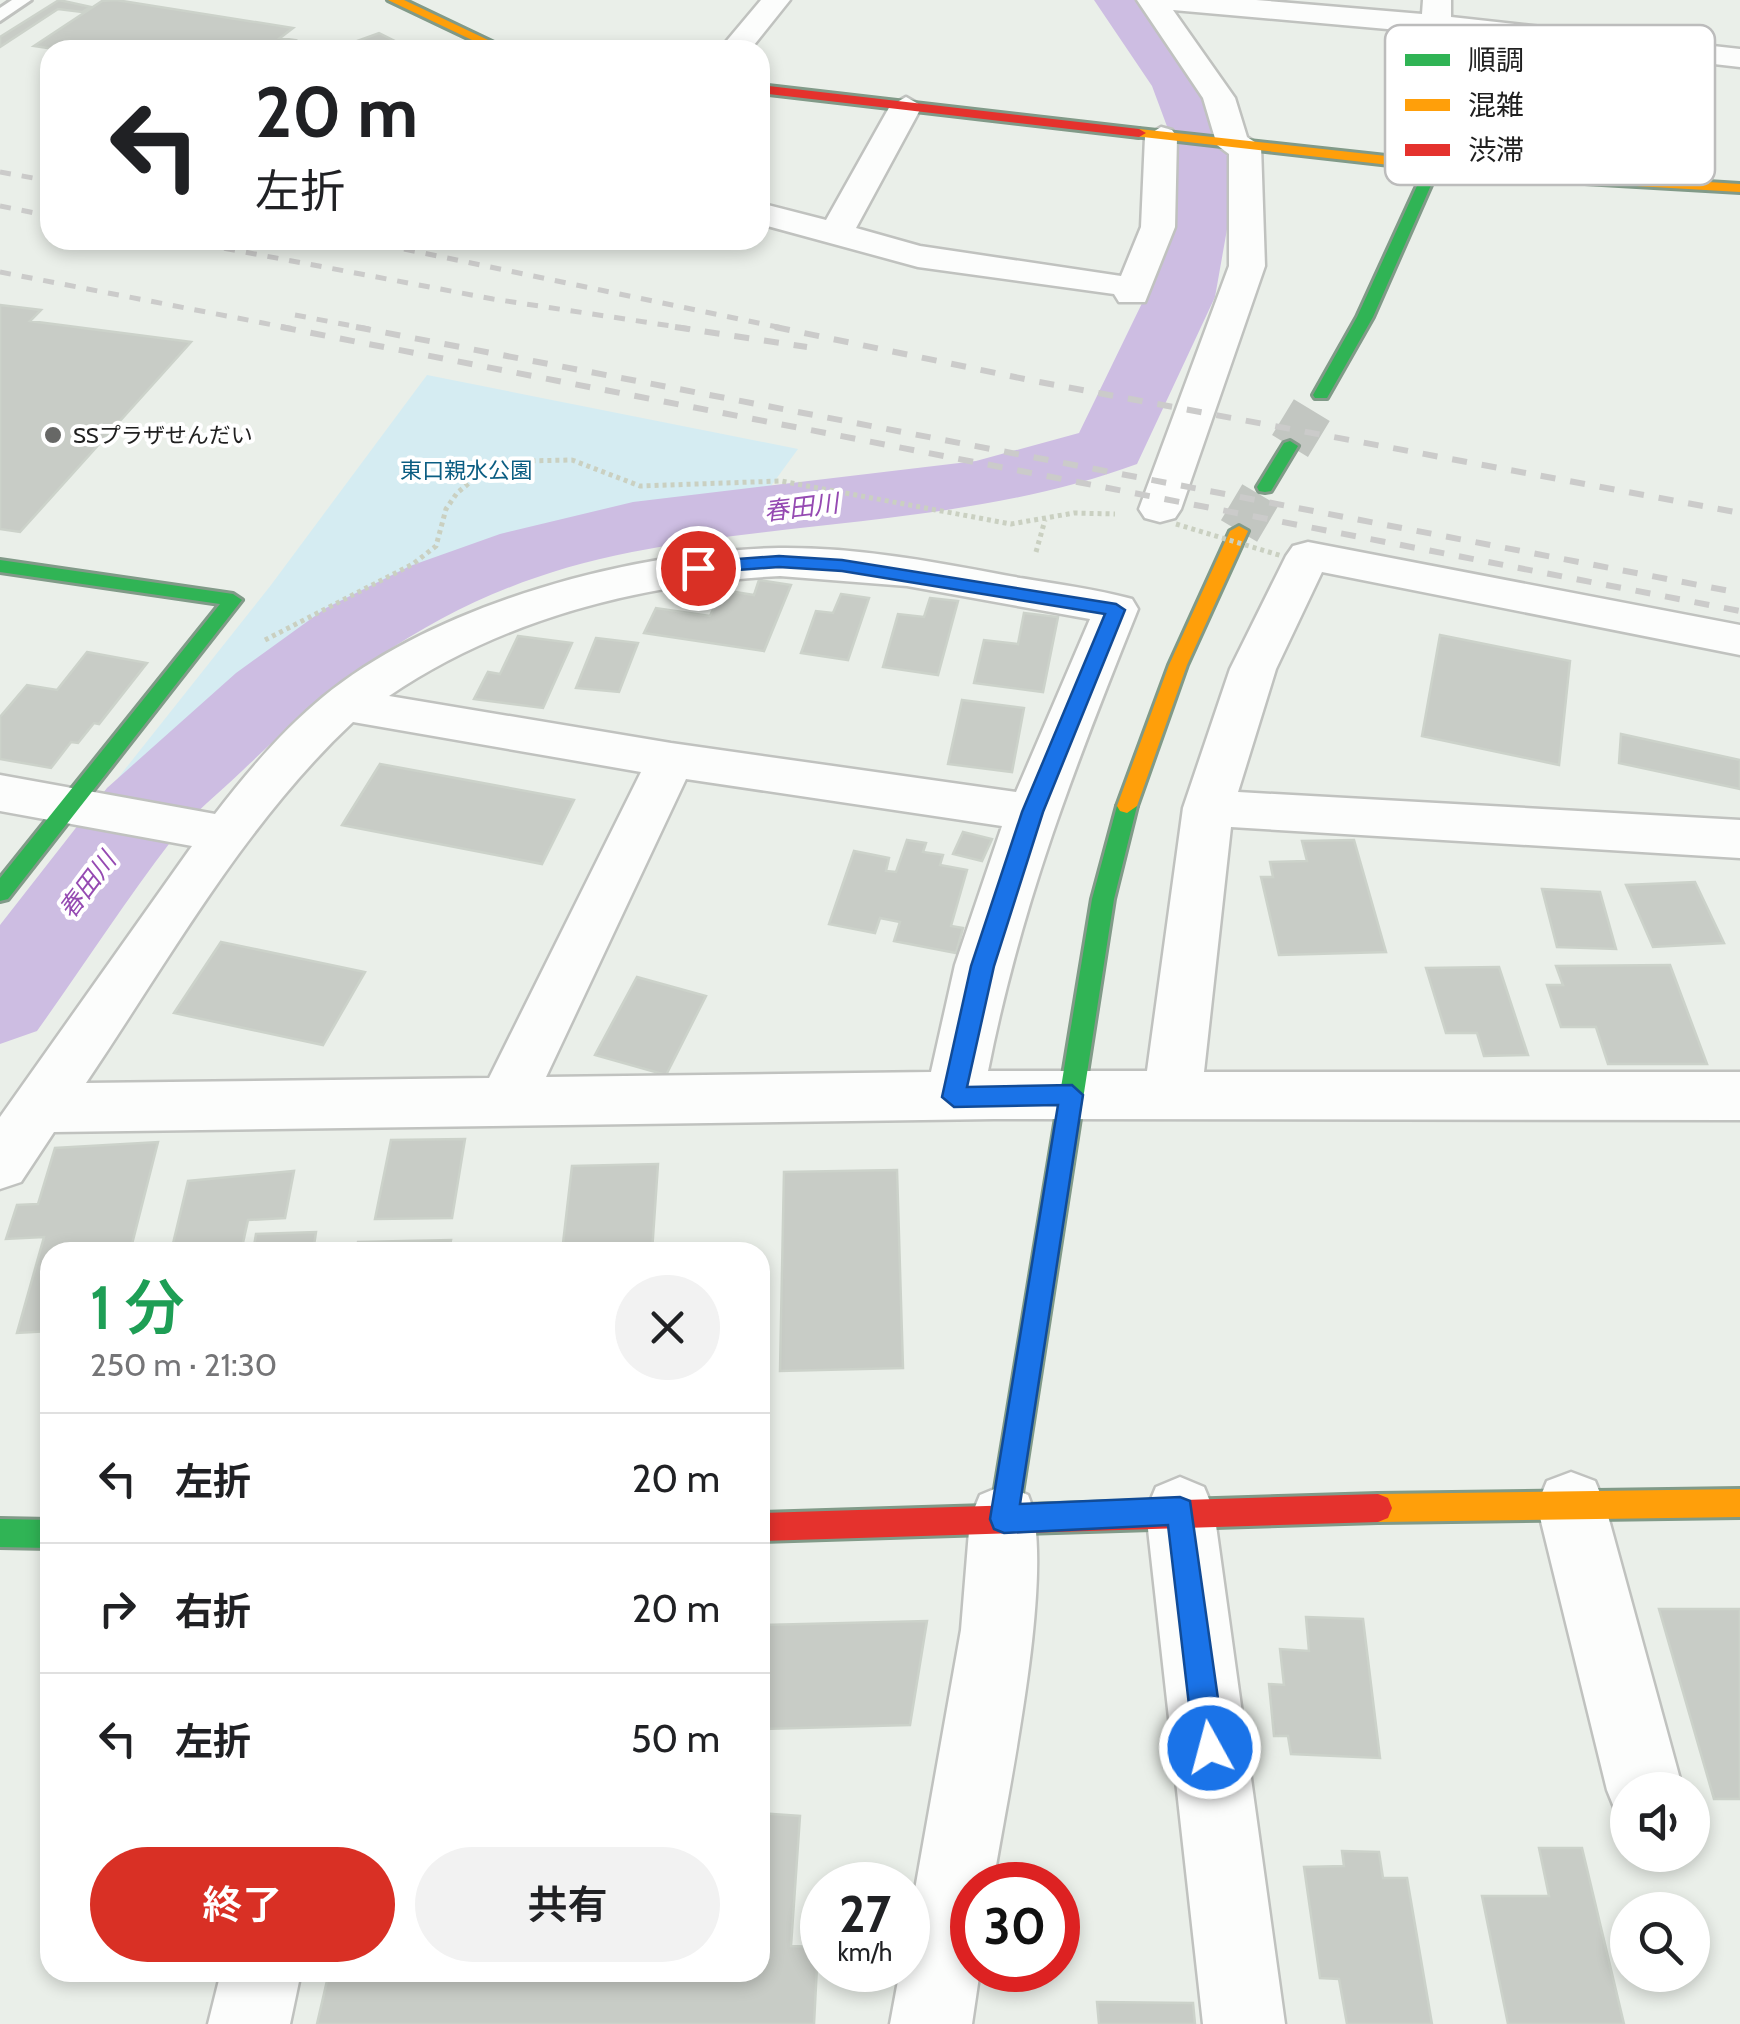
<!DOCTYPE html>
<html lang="ja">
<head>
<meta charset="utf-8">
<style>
  :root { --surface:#fff; --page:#f2f2f2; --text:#202124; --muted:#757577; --line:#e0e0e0; --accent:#d93025 }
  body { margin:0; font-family:Cabin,"Noto Sans JP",sans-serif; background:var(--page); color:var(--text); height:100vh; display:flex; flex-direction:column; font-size:38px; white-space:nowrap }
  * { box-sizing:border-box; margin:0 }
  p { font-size:32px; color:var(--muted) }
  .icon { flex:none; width:55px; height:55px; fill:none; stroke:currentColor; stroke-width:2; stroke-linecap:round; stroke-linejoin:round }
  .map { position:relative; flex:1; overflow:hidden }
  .sheet { position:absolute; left:40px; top:1242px; width:730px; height:740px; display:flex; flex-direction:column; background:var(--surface); border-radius:30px; box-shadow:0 5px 15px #0003 }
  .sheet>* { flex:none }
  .guide { position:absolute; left:40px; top:40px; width:730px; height:210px; border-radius:30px; box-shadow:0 5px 15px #0003; background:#fff; color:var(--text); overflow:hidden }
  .tools { position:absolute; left:1610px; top:1772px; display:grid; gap:20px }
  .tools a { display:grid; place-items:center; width:100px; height:100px; border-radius:50%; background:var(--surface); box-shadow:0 5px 15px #0003; font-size:50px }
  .speed { position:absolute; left:800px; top:1862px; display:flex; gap:20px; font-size:50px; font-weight:700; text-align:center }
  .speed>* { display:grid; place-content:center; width:130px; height:130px; border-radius:50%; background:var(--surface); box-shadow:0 5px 15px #0003; line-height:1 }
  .speed small { font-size:25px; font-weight:400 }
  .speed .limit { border:15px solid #d22; background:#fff; color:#111 }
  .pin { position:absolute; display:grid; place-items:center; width:85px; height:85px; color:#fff; margin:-42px; border:5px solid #fff; border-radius:50%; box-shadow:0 2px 10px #0007 }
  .me { position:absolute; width:110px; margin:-55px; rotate:353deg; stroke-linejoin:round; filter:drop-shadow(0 0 8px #0008) }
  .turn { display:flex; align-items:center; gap:35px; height:210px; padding:0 50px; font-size:45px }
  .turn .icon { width:130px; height:130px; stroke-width:2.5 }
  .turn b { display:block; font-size:70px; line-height:85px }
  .round { display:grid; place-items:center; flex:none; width:105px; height:105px; border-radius:52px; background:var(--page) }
  .headline { display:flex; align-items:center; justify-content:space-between; height:170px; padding:0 50px }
  h1 { font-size:60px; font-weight:600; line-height:75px; color:#1e9e55 }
  .cta { display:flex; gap:20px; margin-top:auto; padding:20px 50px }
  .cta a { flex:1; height:115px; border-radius:60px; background:var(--accent); color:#fff; font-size:40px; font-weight:600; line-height:115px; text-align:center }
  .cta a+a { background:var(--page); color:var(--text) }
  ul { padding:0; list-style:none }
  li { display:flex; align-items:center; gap:30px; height:130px; padding:0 50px; border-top:2px solid var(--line) }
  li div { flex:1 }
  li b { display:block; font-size:38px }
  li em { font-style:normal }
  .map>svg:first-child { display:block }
  .park { fill:#d5ecf2 }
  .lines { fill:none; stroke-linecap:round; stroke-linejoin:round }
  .river { fill:#cdbde2; fill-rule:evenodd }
  .building { fill:#c8ccc6; stroke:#ccd2ca; stroke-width:2.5 }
  .secondary-tunnel { stroke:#c2c6c1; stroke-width:42; stroke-dasharray:42 21; stroke-linecap:butt }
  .lane-casing { stroke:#c0c2bf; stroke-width:6 }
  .street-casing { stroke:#c0c2bf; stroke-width:5 }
  .fast-casing { stroke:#819a88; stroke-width:6 }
  .slow-casing { stroke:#819a88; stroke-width:6 }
  .jam-casing { stroke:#819a88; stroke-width:6 }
  .path { stroke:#cad0c1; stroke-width:5; stroke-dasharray:4 4; stroke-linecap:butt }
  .lane { fill:#fcfdfc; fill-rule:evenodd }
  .street { fill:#fcfdfc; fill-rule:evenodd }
  .fast { fill:#30b455; fill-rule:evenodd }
  .slow { fill:#ff9f0a; fill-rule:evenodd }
  .jam { fill:#e5322d; fill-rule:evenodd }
  .rail-far1 { stroke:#cbcbca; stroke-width:5; stroke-dasharray:11 11; stroke-linecap:butt }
  .rail { stroke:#cbcbca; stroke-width:6; stroke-dasharray:15 15; stroke-linecap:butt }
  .path-bridge { stroke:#cad0c1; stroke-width:5; stroke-dasharray:4 4; stroke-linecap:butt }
  .route { fill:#1a73e8; stroke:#114b97; stroke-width:2.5 }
  .poi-dot { fill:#676866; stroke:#fff; stroke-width:4 }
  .labels { text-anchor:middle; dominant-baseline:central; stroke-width:8; stroke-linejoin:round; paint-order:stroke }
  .far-poi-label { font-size:22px; fill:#202020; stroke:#fff; text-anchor:start }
  .far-park-label { font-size:22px; fill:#0b5d82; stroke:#fff }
  .far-water-label { font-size:25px; font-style:italic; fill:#954ab2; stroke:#fff }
  .key { fill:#fff; stroke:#bcbcbc; stroke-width:2.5 }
  .key-label { font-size:28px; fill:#202020 }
</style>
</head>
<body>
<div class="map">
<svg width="1740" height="2024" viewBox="0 0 1740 2024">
  <rect width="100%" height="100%" fill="#eaefe9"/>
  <path class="park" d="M427,375L798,449L763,497C706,506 646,511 590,524C472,550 344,599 252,678C211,713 175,752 140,793L126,791L118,778L271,585Z"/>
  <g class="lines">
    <path class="river" d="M1094,0H1149L1210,86L1240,156L1215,297L1137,464C973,524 801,519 632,552C469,584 360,657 242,771C219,793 192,814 172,840C125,901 82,968 37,1031L0,1044V925L107,788L236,673L326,608L410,566L500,534L633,502L976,461L1079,433L1145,297L1178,156L1152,86Z"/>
  </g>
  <path class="building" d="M59,0L91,7L82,12L58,9L0,47V37Z
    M116,0L293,28L280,38L295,40L283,50H61L34,46L102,1Z
    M379,33L413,50L338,48Z
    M0,305L41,310L30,321L191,342L20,532L0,529Z
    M759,580L791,585L764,651L644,633L656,608L710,616L722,590L754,595Z
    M841,594L869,598L848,660L801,653L816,611L833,613Z
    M930,598L958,601L938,675L883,667L898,614L924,617Z
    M1024,613L1058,617L1043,692L974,683L984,640L1018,644Z
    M1440,635L1570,661L1559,765L1422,736Z
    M518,636L572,643L543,708L474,699L488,672L500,674Z
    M596,638L638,643L619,692L576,688Z
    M87,652L147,663L99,724L94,723L78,743L71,742L51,768L0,759V717L27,685L57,690Z
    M962,700L1024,708L1012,772L948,764Z
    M1621,734L1740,760V789L1619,763Z
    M380,764L574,800L542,864L342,825Z
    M963,832L992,839L982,861L953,854Z
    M907,840L926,843L923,852L943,855L940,865L967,870L951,926L963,928L956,953L894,941L900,922L880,918L875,933L829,924L854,851L889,858L886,871L896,872Z
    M1354,840L1386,952L1279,955L1261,877H1273L1270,862L1307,861L1302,841Z
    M1695,882L1724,943L1653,947L1626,885Z
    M1542,889L1600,892L1616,949L1557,947Z
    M221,942L365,972L323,1045L174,1013Z
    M1670,965L1707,1064H1608L1596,1027H1561L1547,985H1563L1556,966Z
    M1499,967L1528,1055L1484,1056L1477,1033H1446L1426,968Z
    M637,977L706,996L666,1075L595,1055Z
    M465,1139L452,1218L375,1219L391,1140Z
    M158,1142L130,1252H50V1331L17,1333L44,1237L6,1239L17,1205L38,1204L55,1148Z
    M658,1164L652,1252H562L572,1166Z
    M897,1170L903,1368L780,1371L784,1172Z
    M294,1171L285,1218L248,1220L241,1252H171L188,1181Z
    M316,1232L313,1252H253L256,1234Z
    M451,1240L449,1252H356L358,1242Z
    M1659,1609H1740V1799H1714Z
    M1306,1617L1363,1619L1380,1758L1291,1754L1288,1736H1274L1269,1684L1284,1685L1280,1649L1309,1651Z
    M927,1621L910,1725L760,1729V1625Z
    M760,1813L800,1816L791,1946L818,1947L814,2024H317L329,1972H760Z
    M1539,1848H1582L1624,2024H1508L1482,1896H1549Z
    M1342,1851L1379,1852L1383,1878H1407L1432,2024H1347L1339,1979L1320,1978L1304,1867L1344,1866Z
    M1097,2002L1193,2003L1195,2024H1099Z"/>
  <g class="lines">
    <path class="secondary-tunnel" d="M1290,446L1321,395
      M1239,531L1265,487"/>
    <defs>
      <path id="lane" d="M12,0H31L0,21V8Z"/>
      <path id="street" d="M761,0H790L750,50H719Z
        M1137,0H1256L1422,14L1423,0H1451V17L1740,49V67L1451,34L1449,167L1444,174H1420L1415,167L1421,32L1173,10L1235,98L1247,137L1261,146L1265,266L1181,509L1175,518L1160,522L1145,518L1139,509L1229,266V154L1217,145L1203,98Z
        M906,97L922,106L856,228L920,246L1121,276L1141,227L1145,137L1161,127L1172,130L1177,137L1175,227L1145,302H1119L1114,294L918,267L760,224V203L826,220L890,106Z
        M1308,542L1740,625V655L1322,572L1276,669L1238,792L1740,820V858L1231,827L1204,1072H1740V1120L994,1119L54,1132L21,1182L0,1189V1117L192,846L0,811V775L215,814C248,771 282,731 323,697C438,603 633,551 779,548C860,547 941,563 1020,578C1057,584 1095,589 1132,599L1138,609C1075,766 1021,904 988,1071H1147L1183,808L1230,669L1286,556L1293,546ZM780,576L907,586L1090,619L1016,792L671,743L389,696C504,618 643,583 780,576ZM353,722L641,772L489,1078L86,1083C169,960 244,824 353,722ZM686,779L1002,826L955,965L931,1072L546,1077Z
        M1571,1472L1595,1481L1605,1505L1683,1790H1628V1820L1618,1817L1607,1790L1537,1505L1547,1481Z
        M1180,1477L1204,1487L1214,1511L1285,2024H1203L1146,1511L1156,1487Z
        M1004,1485L1028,1495C1058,1566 1006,1799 993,1885H972V1970H980L972,2024H890L900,1970H908V1929L961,1630L970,1519L980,1495Z
        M221,1972H301L290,2024H208Z"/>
      <path id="fast" d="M1427,164L1439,167L1373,317L1327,398H1315L1313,395L1357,317Z
        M1290,441L1298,446L1271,491L1265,492L1259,491L1257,487L1284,443Z
        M0,560L233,594L242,600L8,899L0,901V878L220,604L0,572Z
        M1127,799L1137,806L1114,899L1018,1519L1014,1529L1004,1533L994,1529L990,1519L1092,899L1117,806Z
        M0,1519L50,1520V1548L0,1547Z"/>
      <path id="slow" d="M388,0H404L509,50H493Z
        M1139,129L1514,170L1740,184V192L1514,179L1134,136V130Z
        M1239,526L1248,531L1187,665L1137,806L1127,813L1120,811L1117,806L1169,665L1230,531Z
        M1740,1489V1517L1378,1522L1368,1518L1364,1508L1368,1498L1378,1494Z"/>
      <path id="jam" d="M760,85L1139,129L1146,133L1139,137L760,93Z
        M1378,1494L1388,1498L1392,1508L1388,1518L1378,1522L760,1541V1513Z"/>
    </defs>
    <use href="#lane" class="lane-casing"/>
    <use href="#street" class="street-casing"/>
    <use href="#fast" class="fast-casing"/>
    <use href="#slow" class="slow-casing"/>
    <use href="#jam" class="jam-casing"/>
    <path class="path" d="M1036,552L1045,520
      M265,640L413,564L436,546L446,509L457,493L474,479L522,461L572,460L640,486L781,481L1011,524L1074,513L1115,514"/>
    <use href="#lane" class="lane"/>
    <use href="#street" class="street"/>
    <use href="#fast" class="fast"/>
    <use href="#slow" class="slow"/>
    <use href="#jam" class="jam"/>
    <path class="rail-far1" d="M0,172L50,181
      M0,206L50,216
      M181,240L493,299L691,329
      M361,240L787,329
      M0,272L294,329
      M295,315L369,329"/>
    <path class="rail" d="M281,327L1740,611
      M356,327L1740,593
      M675,327L807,347
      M775,327L1034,381L1740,513"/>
    <path class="path-bridge" d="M1176,524L1282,556"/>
  </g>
  <path class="route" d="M779,556L842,560L1116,604L1125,610L1043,812L994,966L967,1087L1072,1085L1083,1095L1020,1504L1180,1497L1190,1501L1225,1748L1220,1759L1210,1763L1199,1759L1194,1748L1168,1525L1004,1533L994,1529L990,1519L1058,1105L954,1107L942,1097L971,966L1022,812L1105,614L842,571L779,567L698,573L690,568L698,562Z"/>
  <circle class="poi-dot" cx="53" cy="435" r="10"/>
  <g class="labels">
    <g class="far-poi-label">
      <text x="73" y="435">SSプラザせんだい</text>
    </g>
    <g class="far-park-label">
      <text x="466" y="470">東口親水公園</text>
    </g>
    <g class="far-water-label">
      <text transform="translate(801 507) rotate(-7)">春田川</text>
      <text transform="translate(87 885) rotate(-53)">春田川</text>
    </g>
  </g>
  <rect x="1385" y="25" width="330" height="160" rx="15" class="key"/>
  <rect x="1405" y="54" width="45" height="12" fill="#30b455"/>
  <rect x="1405" y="99" width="45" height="12" fill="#ff9f0a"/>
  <rect x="1405" y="144" width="45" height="12" fill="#e5322d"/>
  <g class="key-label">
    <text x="1468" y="70">順調</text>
    <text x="1468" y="115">混雑</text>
    <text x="1468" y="160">渋滞</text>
  </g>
</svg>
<div class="tools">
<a><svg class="icon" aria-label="sound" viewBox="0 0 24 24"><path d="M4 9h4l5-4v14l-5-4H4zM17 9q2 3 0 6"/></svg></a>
<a><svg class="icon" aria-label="search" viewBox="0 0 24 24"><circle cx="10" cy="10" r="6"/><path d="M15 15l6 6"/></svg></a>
</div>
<div class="speed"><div>27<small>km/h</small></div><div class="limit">30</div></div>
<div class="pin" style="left:698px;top:568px;background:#d93025"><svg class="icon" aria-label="arrive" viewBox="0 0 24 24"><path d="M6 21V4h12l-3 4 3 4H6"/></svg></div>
<svg class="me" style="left:1210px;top:1748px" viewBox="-20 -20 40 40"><circle r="17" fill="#1a73e8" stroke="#fff" stroke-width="3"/><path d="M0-11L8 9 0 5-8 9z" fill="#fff"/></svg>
<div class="guide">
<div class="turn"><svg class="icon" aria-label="left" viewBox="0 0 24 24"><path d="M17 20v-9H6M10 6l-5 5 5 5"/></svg><div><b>20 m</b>左折</div></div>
</div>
<section class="sheet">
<div class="headline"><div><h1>1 分</h1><p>250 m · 21:30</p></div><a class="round"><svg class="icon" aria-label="close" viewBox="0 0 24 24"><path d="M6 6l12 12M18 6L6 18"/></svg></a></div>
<ul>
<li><svg class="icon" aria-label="left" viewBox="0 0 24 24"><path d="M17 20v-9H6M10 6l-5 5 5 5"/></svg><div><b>左折</b></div><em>20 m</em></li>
<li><svg class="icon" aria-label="right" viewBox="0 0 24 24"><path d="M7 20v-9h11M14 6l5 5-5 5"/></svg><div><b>右折</b></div><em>20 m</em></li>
<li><svg class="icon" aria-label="left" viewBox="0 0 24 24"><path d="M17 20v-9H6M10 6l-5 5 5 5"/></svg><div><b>左折</b></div><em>50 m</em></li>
</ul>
<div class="cta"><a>終了</a><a>共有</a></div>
</section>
</div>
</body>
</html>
